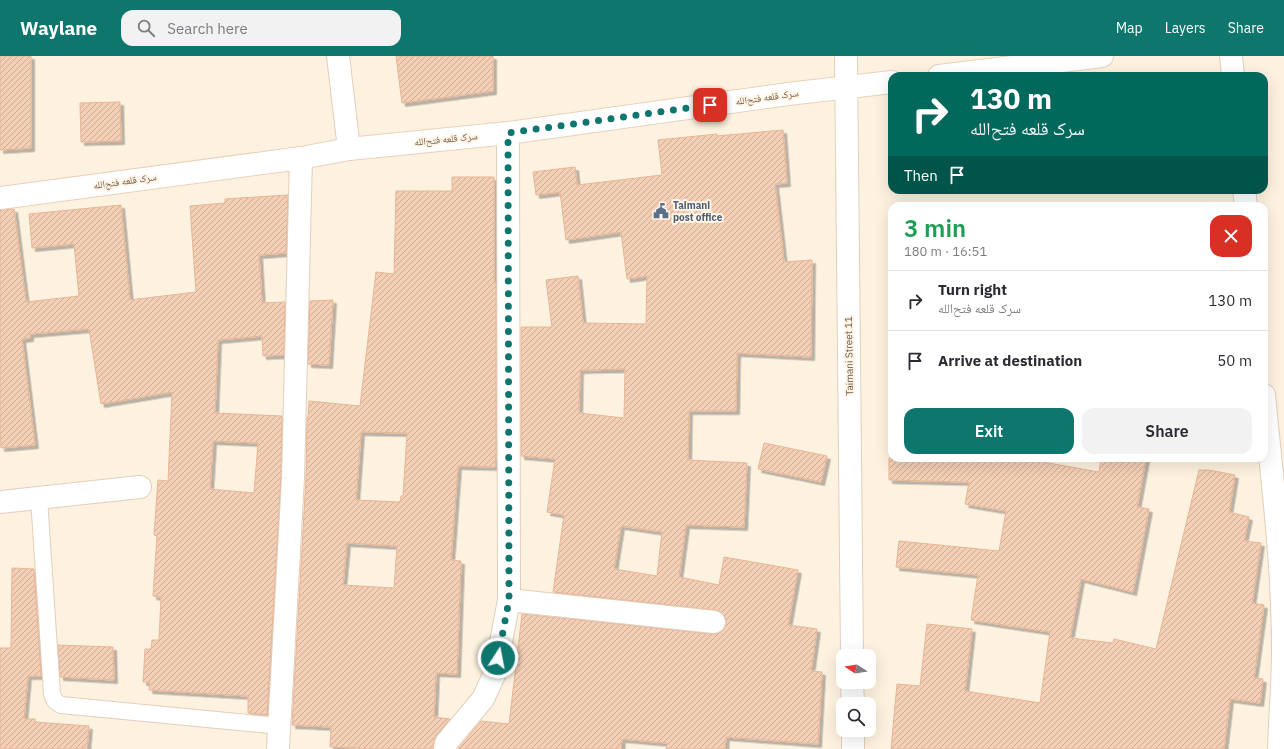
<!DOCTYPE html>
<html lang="en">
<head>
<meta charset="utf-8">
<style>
  :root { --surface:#fff; --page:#f2f2f3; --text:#2b2b33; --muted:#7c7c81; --line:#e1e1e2; --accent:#0f766e }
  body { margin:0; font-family:"IBM Plex Sans","Noto Naskh Arabic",sans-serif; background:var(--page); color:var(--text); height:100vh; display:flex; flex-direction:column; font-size:15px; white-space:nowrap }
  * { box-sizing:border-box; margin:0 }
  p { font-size:13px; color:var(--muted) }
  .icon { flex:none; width:22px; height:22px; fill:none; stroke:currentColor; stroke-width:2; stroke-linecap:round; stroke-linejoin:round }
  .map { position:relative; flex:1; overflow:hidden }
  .sheet { position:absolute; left:888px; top:146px; width:380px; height:260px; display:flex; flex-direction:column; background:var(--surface); border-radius:12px; box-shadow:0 4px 16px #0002 }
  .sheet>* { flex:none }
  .guide { position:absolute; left:888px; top:16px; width:380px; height:122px; border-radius:12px; box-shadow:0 4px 16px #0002; background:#00695c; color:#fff; overflow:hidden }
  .needle { width:26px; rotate:282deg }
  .buttons { position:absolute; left:836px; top:593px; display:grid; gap:8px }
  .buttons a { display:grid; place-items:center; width:40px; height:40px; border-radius:8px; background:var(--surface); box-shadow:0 4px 16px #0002; font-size:20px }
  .pin { position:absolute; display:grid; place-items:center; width:34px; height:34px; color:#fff; margin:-17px; border-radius:8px; box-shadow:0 2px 6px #0006 }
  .me { position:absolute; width:44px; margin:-22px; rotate:11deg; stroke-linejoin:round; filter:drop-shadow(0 0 3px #0008) }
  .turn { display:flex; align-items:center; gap:14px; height:84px; padding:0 16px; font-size:18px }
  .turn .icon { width:52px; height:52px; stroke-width:2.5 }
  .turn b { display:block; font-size:28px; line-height:34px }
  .then { display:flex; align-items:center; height:38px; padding:0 16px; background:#0003; gap:8px; font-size:15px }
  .round { display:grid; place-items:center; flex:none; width:42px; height:42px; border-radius:12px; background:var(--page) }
  .summary { display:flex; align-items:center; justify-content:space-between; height:68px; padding:0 16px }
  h1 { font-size:24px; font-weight:600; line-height:30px; color:#1e9e55 }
  .cta { display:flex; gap:8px; margin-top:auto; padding:8px 16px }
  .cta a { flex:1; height:46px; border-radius:12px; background:var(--accent); color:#fff; font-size:16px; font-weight:600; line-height:46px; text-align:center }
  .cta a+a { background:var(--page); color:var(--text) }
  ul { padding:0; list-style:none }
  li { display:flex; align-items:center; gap:12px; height:60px; padding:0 16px; border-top:1px solid var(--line) }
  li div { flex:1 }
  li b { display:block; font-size:15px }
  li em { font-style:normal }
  header { display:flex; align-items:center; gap:24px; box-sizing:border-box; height:56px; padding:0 20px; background:var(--accent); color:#fff }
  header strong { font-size:19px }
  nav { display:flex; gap:22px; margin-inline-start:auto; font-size:14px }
  .search { width:280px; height:36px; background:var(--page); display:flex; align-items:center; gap:10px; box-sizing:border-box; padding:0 14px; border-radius:12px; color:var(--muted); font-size:15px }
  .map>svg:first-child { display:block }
  .building { fill:url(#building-hatch); stroke:#e8b595; fill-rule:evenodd; filter:url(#shadow) }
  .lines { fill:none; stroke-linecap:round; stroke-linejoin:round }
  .service-casing { stroke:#e2cebb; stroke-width:18 }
  .minor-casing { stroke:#e2cebb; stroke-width:24 }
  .secondary-casing { stroke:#e9d1ba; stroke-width:24 }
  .service { stroke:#fff; stroke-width:16 }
  .minor { stroke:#fff; stroke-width:22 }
  .secondary { stroke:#fff; stroke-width:22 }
  .route { stroke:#0f766e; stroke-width:7; stroke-dasharray:0 12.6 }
  .labels { text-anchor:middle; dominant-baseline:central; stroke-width:4; stroke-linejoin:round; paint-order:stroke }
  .street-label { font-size:10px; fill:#755746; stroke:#fff6e7 }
  .service-label { font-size:10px; font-weight:bold; fill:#4e5e75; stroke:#fff6e7; text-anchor:start }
</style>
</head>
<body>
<header>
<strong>Waylane</strong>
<div class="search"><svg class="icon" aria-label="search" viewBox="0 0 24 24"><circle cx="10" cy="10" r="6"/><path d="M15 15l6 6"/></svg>Search here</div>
<nav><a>Map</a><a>Layers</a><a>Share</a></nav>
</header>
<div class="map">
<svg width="1284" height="693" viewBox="0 0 1284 693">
  <defs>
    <pattern id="building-hatch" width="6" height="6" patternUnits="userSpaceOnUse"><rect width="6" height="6" fill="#f4cfb5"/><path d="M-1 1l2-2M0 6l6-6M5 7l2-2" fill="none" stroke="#caab95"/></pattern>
    <filter id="shadow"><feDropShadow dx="3.5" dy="3.5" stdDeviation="0" flood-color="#0004"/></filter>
  </defs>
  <rect width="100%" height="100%" fill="#fdf2df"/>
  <path class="building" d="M0,0H31V92L0,94Z
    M396,0H493V35L402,47Z
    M120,46L121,85L81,86L80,47Z
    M783,74L787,127L775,128L784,206L812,204L811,301L737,297L736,355H689L688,404L747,407L744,471L686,469L679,521L719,529L724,501L798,514L788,569L817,573L811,615L822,616L818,688L726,681L725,693H666L667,687L622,683L621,693H458L481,665L509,668L522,558L713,578L719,577L724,574L726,568L725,561L721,556L715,554L553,536L564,459L547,456L555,403L521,400V271H552L546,224L578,220L583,267L646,268L647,220L627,223L621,176L566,184L560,136L536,139L533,116L575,111L577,129L662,119L658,84L717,78V80ZM625,313L624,362L579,357L580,314ZM621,470L662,476L657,520L614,513Z
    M452,121H494V227H496V397L495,411L458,410L451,504L461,505L457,618L436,617L434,661L450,663L436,679L434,685L433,693H360V692L330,691L331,671L292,669L306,422L307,361H308L309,345L360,350L376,216L394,218L396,135H452ZM361,376L407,377L403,440H401L400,446L356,444ZM347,487L397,490L394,532L343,529Z
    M288,139L286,197L259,199L262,247L285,246L284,299L263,300L262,280L218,284L215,357L282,360L281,422L267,659L248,657V640L149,634L150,626H143L145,593H151L152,584H159L161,541L153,540L157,480L154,479L158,424L168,425L172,336L101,348L89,273L30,278V282L22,283L35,389L1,392L0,375V154L14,153L26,246L79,240L74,188L32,192L29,158L121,149L130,244L196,236L190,150L225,147V143ZM213,385L258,387L254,437L210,433Z
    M333,244L329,309L308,308L310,245Z
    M764,387L827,400L821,426L758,413Z
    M889,402H1043V406L1099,416L1101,402H1146L1137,451L1149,453L1133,536L1081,523L1070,582L1113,587L1114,583L1156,593L1199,414H1209L1235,419L1229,456L1249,461L1244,485L1261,487L1252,547L1264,549L1254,622L1263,623L1260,647L1230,643L1224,693H891L897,628L920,630L927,568L972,573L965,635L1040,647L1050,576L971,564L978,519L896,511L899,485L999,495L1006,455L965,448L969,426L889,424Z
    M12,512L34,513L41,620H28L24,663H35V666L89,670L87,693H0V592H11Z
    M58,589L113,591L114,624L60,621Z"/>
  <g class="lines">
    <defs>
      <path id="service" d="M39,442L52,638L55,645L61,649L280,670"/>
      <path id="minor" d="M338,0L349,93
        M846,0L852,600
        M1231,0L1233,20
        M1244,134L1246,150
        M1264,339C1272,423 1283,508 1283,593C1283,626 1280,660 1279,693
        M0,446L140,431
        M509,544L714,566
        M852,626L853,648
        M853,674V693
        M278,693L293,422L301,102
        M445,693L446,687L483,643L495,617L509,544L508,77"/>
      <path id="secondary" d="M939,20L1102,0
        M0,142L301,102L349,93L508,77L788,38L892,26"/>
    </defs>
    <use href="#service" class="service-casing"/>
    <use href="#minor" class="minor-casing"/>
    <use href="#secondary" class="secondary-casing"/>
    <use href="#service" class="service"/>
    <use href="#minor" class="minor"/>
    <use href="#secondary" class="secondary"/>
  </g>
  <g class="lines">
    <path class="route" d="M498,602L509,544L508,77L710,49"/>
  </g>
  <defs>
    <symbol id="civic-bare" viewBox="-9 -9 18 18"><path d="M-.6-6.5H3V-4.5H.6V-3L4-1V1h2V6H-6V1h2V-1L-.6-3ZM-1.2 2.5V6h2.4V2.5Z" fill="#5c6f8a" stroke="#fff6e7" stroke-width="2.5" paint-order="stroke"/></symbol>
  </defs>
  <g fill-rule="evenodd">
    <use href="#civic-bare" x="650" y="144" width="22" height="22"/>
  </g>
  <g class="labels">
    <g class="street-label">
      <text transform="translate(767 41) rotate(-8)">سرک قلعه فتح‌الله</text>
      <text transform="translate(446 83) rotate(-6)">سرک قلعه فتح‌الله</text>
      <text transform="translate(125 125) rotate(-8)">سرک قلعه فتح‌الله</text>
      <text transform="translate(849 300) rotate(-91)">Taimani Street 11</text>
    </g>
    <g class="service-label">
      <text x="673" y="149">Taimani<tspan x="673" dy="12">post office</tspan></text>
    </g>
  </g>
</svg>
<div class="buttons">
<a><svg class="needle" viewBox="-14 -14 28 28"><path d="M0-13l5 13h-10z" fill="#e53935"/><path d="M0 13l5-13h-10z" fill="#7c7c81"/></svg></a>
<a><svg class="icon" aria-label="search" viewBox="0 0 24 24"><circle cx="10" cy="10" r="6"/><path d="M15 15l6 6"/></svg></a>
</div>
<div class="pin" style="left:710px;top:49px;background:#d93025"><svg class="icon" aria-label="arrive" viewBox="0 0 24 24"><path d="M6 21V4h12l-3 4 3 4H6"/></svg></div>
<svg class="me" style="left:498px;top:602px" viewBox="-20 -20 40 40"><circle r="17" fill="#0f766e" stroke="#fff" stroke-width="3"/><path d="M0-11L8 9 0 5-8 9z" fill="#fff"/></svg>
<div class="guide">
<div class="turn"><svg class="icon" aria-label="right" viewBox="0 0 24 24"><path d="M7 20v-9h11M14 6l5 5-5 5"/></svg><div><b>130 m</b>سرک قلعه فتح‌الله</div></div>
<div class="then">Then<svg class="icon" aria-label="arrive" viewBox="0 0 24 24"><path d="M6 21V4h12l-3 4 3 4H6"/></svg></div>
</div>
<section class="sheet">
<div class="summary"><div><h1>3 min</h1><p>180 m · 16:51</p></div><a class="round" style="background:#d93025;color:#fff"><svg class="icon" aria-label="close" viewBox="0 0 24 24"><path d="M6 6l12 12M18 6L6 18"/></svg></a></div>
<ul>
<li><svg class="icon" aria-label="right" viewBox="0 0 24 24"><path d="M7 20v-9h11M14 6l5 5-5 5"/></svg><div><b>Turn right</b><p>سرک قلعه فتح‌الله</p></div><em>130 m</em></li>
<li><svg class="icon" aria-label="arrive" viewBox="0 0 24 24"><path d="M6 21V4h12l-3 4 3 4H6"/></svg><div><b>Arrive at destination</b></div><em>50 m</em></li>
</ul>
<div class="cta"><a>Exit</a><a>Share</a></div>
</section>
</div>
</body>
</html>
